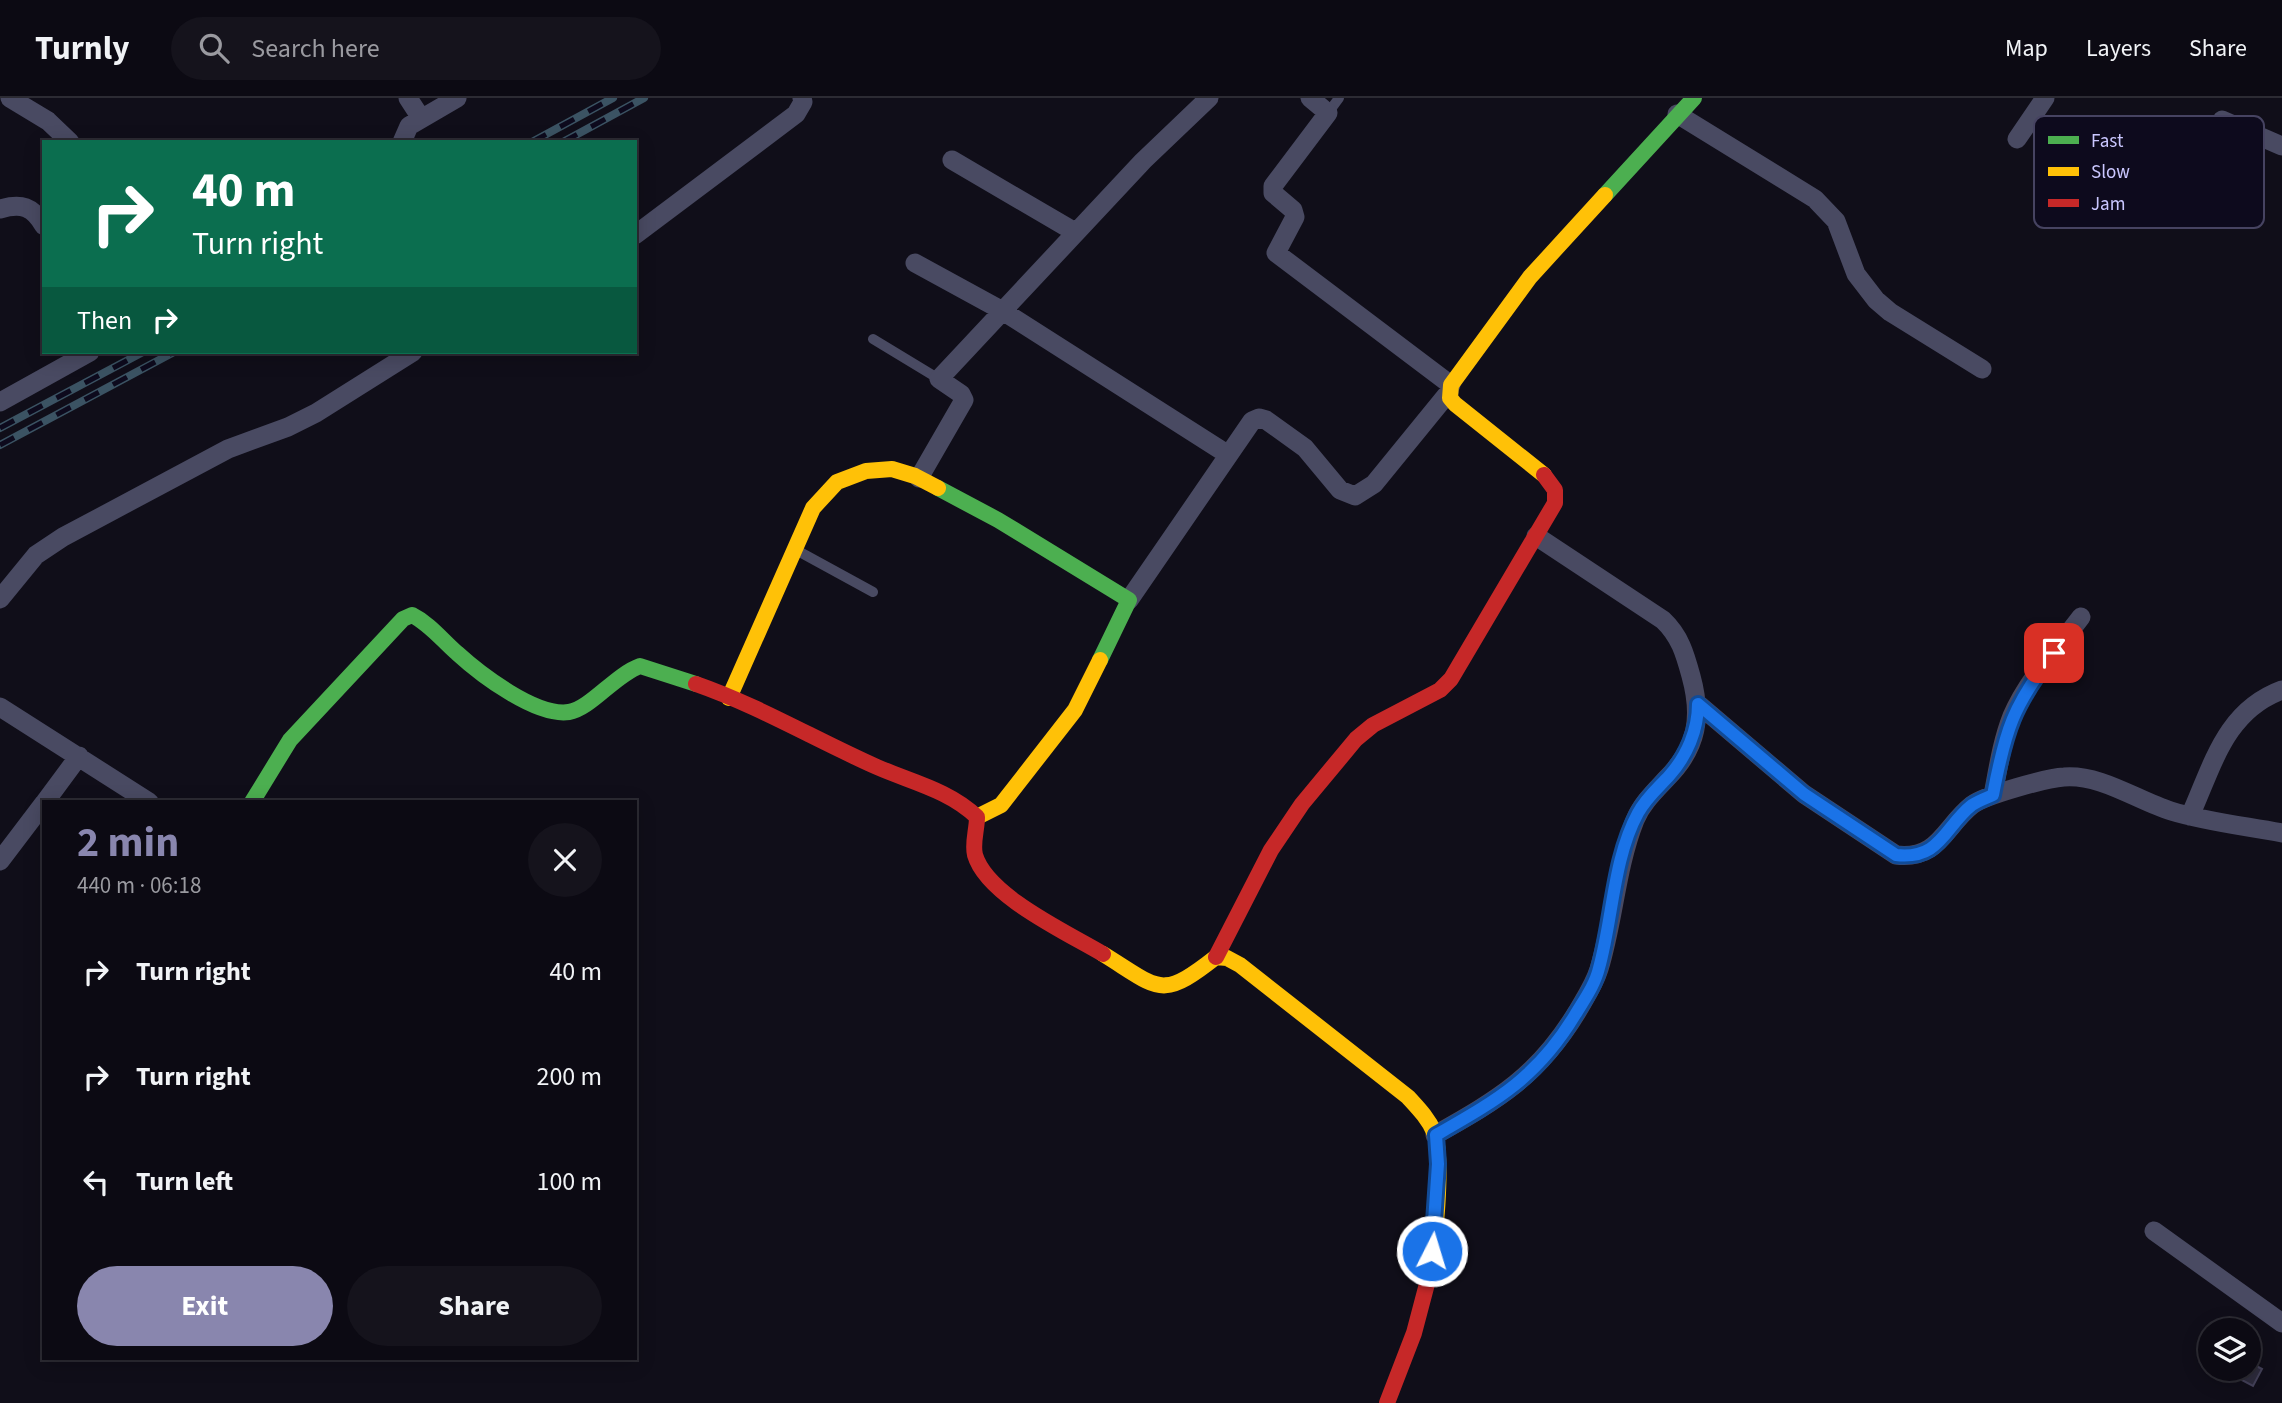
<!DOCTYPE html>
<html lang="en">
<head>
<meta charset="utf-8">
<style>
  :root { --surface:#0c0a13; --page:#15131c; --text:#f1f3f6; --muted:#9a9aa0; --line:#2c2b33; --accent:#8986ae }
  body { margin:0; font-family:"Source Sans 3",sans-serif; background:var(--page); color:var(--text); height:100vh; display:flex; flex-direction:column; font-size:26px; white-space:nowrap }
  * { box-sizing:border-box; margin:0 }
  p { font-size:23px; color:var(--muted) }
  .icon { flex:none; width:38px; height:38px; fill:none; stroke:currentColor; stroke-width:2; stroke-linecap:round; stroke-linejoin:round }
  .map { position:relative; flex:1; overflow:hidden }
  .drawer { position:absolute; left:42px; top:702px; width:595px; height:560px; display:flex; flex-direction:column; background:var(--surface); border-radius:0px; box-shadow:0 4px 18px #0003,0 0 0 2px var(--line) }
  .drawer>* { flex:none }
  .guide { position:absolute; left:42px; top:42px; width:595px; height:214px; border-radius:0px; box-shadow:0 4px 18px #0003,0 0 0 2px var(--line); background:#0b6e4f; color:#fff; overflow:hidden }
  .fabs { position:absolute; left:2198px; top:1220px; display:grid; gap:14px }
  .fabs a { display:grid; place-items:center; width:63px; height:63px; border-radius:50%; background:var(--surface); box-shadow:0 4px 18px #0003,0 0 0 2px var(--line); font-size:35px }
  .pin { position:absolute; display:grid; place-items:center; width:60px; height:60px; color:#fff; margin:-30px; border-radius:14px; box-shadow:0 4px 10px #0006 }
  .me { position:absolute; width:77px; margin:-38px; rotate:5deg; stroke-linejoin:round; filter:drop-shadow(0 0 5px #0008) }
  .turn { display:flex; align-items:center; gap:24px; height:147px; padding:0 35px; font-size:32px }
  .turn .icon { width:91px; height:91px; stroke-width:2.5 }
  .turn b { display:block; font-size:49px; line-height:60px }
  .then { display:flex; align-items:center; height:66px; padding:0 35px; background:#0003; gap:14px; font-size:26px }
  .round { display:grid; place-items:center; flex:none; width:74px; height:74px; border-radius:37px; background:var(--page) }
  .overview { display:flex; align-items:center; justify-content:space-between; height:119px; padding:0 35px }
  h1 { font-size:42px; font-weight:700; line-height:52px; color:var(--accent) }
  .button { display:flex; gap:14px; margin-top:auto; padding:14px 35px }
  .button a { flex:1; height:80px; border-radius:42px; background:var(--accent); color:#fff; font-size:28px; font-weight:700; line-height:80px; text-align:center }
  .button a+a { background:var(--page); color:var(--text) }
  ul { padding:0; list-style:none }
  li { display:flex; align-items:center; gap:21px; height:105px; padding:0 35px }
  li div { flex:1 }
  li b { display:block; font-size:26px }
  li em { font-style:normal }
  header { display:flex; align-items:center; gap:42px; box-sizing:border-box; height:98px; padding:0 35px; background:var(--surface); border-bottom:2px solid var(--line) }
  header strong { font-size:33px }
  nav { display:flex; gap:38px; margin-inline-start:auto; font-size:24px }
  .search { width:490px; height:63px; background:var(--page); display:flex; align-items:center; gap:18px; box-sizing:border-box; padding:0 24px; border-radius:38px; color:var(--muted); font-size:26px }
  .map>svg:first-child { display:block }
  .building { fill:#2d2b3c; stroke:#434058; stroke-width:2 }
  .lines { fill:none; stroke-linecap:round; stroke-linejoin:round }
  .lane { stroke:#494a62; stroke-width:10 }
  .street { stroke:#494a62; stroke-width:19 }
  .fast { stroke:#4caf50; stroke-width:16 }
  .slow { stroke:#ffc107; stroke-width:16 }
  .jam { stroke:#c62828; stroke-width:16 }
  .rail-casing { stroke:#3b5363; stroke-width:8 }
  .rail { stroke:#0d0a1d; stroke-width:5; stroke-dasharray:16; stroke-linecap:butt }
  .route-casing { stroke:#114b97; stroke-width:18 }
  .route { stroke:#1a73e8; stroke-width:12 }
  .key { fill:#0d0a1d; stroke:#464361; stroke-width:2 }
  .key-label { font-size:19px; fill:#cac7ff }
</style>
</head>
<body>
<header>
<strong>Turnly</strong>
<div class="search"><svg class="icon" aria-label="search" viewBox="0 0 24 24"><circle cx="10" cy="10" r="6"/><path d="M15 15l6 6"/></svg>Search here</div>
<nav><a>Map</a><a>Layers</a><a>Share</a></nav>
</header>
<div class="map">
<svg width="2282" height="1305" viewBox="0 0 2282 1305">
  <rect width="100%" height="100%" fill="#100e19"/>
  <path class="building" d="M2249,1264L2262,1271L2253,1288L2240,1281L2246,1270H2249Z"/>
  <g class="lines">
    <path class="lane" d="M1328,15L1339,0
      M873,241L939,281
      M798,453L873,494"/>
    <path class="street" d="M10,0L48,23L70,44
      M408,0L421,20
      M1310,0L1328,15L1273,88V95L1293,112L1295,119L1276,155L1451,287
      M1677,16L1815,101L1836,123L1856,176L1876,202L1890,214L1982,271
      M2222,22L2282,48
      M2017,41L2045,0
      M402,44L409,28L457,0
      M952,62L1075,134
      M0,111C21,105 33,108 44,128
      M635,137L796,16L803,4L802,0
      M915,165L1001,212L1227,356
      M0,304L90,254
      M919,380L964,302L961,296L939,281L1143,63L1209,0
      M0,501L36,457L63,439L228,351L288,329L316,315L413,254
      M1129,502L1252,323L1259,320L1266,322L1305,350L1340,392L1355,398L1374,386L1449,294
      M1698,606L1804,696L1896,757C1939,762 1944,729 1972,707C1985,697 2047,680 2064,679C2101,676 2138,703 2171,713C2207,724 2245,728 2282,735
      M0,609L149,704
      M1993,697C1998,671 2002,643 2012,618C2028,581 2057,551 2081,519
      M45,704L79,658
      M2190,718C2213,667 2225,613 2282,592
      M0,763L44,705
      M1435,1037C1499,1001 1538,978 1577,914C1585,900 1594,887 1599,871C1614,822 1616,770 1635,722C1642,705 1655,693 1667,680C1698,649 1702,618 1691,578C1685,556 1680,538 1663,522L1536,438
      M2154,1133L2282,1225"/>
    <path class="fast" d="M1605,97L1694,0
      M938,390L998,422L1129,502L1100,562
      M252,704L290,642L403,521L412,517C430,526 442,542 457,555C480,576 536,619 569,614C590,611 615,577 640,568L696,586"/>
    <path class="slow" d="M1544,377L1455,306L1450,300L1451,287L1530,179L1605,97
      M729,600L813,410L837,384L866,373L892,371L915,378L938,390
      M977,719L1001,707L1075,612L1100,562
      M1103,856C1160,891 1160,903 1216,859L1227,860L1240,867L1408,999C1418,1010 1428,1020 1434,1034C1444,1060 1435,1153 1428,1182"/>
    <path class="jam" d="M696,586C759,608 816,642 877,669C911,684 949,692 977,719C977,732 972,745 975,757C987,798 1068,835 1103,856
      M1216,859L1271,752L1302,706L1356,641L1373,627L1440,592L1451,581L1555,405V392L1544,377
      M1387,1305L1414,1235L1428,1182"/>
    <defs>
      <path id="rail" d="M532,44L613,0
        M563,44L644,0
        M0,330L143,254
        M0,347L174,254"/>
    </defs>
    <use href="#rail" class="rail-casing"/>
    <use href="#rail" class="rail"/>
  </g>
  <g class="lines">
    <defs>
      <path id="route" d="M1432,1153L1438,1066L1436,1037C1497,1002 1537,980 1575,917C1584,902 1595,887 1599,870C1613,820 1613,761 1638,715C1646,700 1658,690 1669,678C1687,658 1698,632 1698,606L1804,696L1896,757C1941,762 1944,729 1972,707C1978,703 1986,700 1993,697C2005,633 2013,607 2054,555"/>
    </defs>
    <use href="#route" class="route-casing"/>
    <use href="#route" class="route"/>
  </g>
  <rect x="2034" y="18" width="230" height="112" rx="10" class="key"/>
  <rect x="2048" y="38" width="31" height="8" fill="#4caf50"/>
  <rect x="2048" y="69" width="31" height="9" fill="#ffc107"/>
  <rect x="2048" y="101" width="31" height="8" fill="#c62828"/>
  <g class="key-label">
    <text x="2091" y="49">Fast</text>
    <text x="2091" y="80">Slow</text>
    <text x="2091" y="112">Jam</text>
  </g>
</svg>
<div class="fabs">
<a><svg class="icon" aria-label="layers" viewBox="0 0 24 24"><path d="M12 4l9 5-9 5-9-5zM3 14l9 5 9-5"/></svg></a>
</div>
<div class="pin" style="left:2054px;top:555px;background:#d93025"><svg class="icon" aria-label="arrive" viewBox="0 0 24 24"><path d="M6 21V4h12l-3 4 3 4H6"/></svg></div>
<svg class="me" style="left:1432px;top:1153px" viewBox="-20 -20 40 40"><circle r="17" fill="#1a73e8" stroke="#fff" stroke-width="3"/><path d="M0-11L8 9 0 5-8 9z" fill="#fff"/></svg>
<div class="guide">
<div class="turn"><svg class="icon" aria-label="right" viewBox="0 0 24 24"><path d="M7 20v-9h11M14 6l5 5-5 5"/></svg><div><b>40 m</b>Turn right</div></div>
<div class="then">Then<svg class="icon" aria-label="right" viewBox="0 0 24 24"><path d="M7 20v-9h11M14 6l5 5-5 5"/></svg></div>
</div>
<section class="drawer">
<div class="overview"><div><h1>2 min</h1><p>440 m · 06:18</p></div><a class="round"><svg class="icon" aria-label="close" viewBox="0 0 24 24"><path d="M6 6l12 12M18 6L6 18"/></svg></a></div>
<ul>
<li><svg class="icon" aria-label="right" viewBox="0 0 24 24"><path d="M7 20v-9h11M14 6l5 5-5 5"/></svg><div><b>Turn right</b></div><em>40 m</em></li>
<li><svg class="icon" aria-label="right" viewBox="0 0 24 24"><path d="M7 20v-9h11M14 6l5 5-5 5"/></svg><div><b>Turn right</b></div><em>200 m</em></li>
<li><svg class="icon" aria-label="left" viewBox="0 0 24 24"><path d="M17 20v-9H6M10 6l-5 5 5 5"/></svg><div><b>Turn left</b></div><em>100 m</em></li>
</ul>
<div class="button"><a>Exit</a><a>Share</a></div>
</section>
</div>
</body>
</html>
